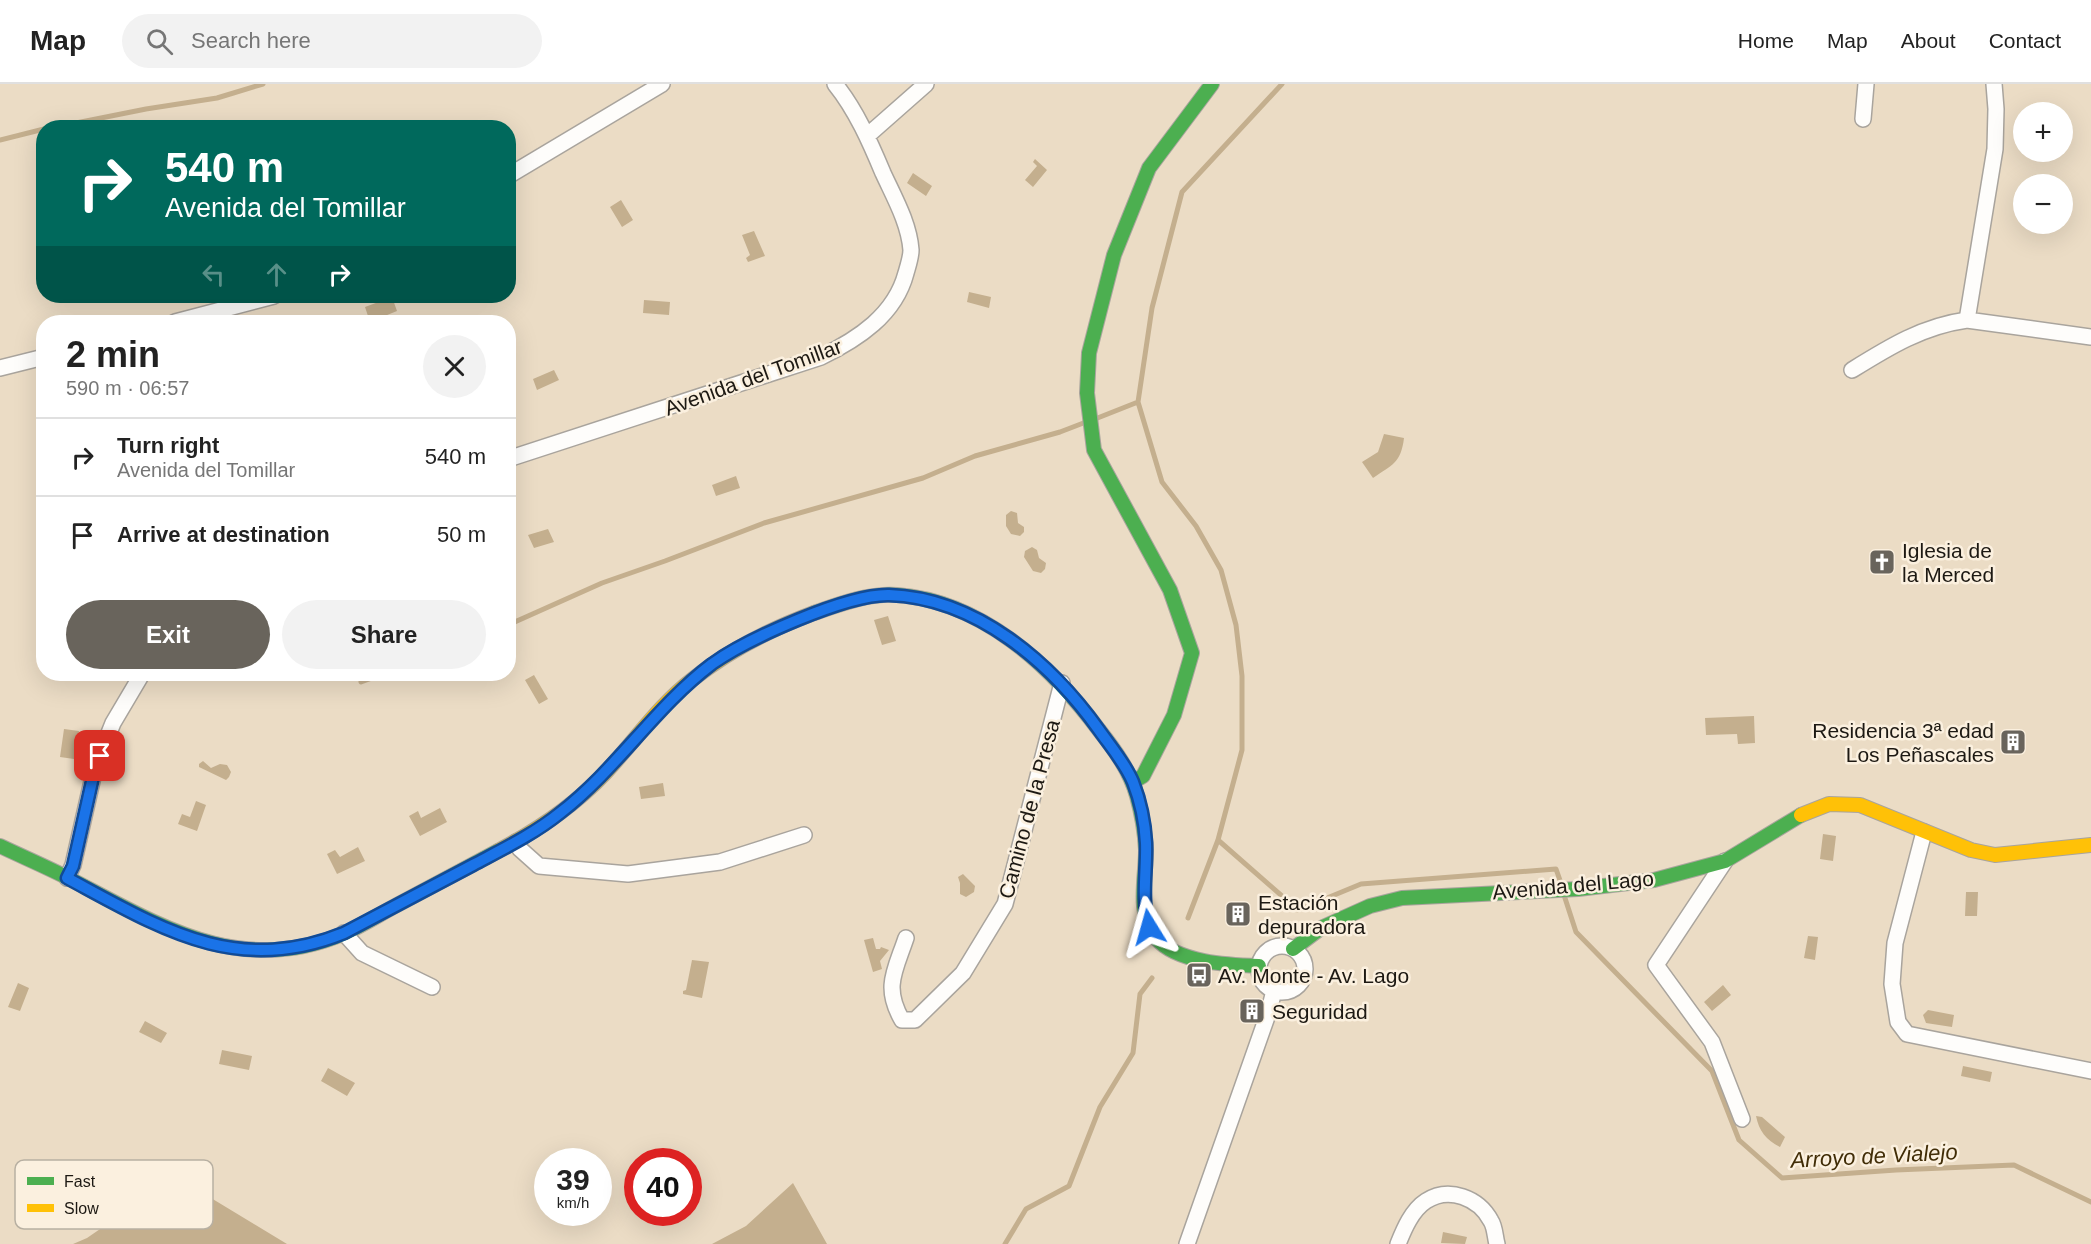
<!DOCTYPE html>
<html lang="en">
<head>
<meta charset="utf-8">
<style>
  :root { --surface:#fff; --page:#f2f2f2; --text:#222; --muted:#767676; --line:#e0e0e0; --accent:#69645c }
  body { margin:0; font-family:Arial,sans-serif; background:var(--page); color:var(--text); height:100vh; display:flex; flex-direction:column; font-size:22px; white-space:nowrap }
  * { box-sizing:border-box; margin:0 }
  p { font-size:20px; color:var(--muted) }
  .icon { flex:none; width:33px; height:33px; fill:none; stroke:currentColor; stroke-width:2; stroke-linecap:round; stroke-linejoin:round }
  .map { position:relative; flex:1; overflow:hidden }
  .panel { position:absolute; left:36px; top:231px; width:480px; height:366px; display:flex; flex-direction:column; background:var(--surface); border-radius:24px; box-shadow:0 6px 24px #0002 }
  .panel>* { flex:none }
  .banner { position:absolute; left:36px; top:36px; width:480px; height:183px; border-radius:24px; box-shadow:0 6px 24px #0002; background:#00695c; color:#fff; overflow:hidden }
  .tools { position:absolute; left:2013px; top:18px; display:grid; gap:12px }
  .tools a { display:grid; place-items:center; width:60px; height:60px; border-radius:50%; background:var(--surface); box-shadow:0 6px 24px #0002; font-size:30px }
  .speed { position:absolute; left:534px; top:1064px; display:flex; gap:12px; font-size:30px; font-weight:700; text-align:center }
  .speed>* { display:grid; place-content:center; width:78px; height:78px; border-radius:50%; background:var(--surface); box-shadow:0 6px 24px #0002; line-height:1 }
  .speed small { font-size:15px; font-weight:400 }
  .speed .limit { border:9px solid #d22; background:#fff; color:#111 }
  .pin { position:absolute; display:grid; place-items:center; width:51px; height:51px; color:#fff; margin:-26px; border-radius:12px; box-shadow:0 3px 9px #0006 }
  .me { position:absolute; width:66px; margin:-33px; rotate:352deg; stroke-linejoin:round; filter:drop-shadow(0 0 4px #0008) }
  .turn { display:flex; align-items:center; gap:21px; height:126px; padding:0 30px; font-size:27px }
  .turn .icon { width:78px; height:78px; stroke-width:2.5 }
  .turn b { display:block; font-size:42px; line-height:51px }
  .lanes { display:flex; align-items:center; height:57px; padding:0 30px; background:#0003; justify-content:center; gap:30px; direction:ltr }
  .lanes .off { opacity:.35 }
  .round { display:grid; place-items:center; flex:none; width:63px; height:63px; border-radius:32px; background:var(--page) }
  .head { display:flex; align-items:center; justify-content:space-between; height:102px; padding:0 30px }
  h1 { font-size:36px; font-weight:600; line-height:45px }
  .action { display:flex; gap:12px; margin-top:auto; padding:12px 30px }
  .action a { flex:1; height:69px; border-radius:36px; background:var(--accent); color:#fff; font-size:24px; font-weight:600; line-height:69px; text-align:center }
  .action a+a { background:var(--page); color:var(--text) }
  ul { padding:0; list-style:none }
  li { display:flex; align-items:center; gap:18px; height:78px; padding:0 30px; border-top:2px solid var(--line) }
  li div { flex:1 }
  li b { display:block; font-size:22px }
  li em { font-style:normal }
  header { display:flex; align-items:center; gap:36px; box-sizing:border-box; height:84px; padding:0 30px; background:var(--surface); border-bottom:2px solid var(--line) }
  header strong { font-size:28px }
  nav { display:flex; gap:33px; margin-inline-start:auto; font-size:21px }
  .search { width:420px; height:54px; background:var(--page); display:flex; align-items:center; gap:15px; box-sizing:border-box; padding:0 21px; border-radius:33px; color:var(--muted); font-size:22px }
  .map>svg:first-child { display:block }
  .green { fill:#ebdcc5; fill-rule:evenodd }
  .water { fill:#c4af8e }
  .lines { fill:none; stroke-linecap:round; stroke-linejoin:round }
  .stream { stroke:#c4af8e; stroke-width:5 }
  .street-casing { stroke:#a9a49d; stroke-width:18 }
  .fast-casing { stroke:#a9a49d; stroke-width:16 }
  .slow-casing { stroke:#a9a49d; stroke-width:16 }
  .street { stroke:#fefdfb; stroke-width:15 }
  .fast { stroke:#4caf50; stroke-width:14 }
  .slow { stroke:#ffc107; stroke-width:14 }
  .route-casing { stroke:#114b97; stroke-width:15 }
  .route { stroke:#1a73e8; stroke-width:10 }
  .labels { text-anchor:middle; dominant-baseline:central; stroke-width:5; stroke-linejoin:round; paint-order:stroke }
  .street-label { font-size:21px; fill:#1d1913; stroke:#fbf0df }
  .poi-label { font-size:21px; fill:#1d1913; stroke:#fbf0df; text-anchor:start }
  .water-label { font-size:22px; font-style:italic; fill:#412d07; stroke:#fbf0df }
  .key { fill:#fbf0df; stroke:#b8b0a2; stroke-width:1.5 }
  .key-label { font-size:16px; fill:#1d1913 }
</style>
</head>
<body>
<header>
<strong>Map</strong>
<div class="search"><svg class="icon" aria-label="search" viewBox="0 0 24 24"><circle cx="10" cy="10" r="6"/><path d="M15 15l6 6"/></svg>Search here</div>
<nav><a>Home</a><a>Map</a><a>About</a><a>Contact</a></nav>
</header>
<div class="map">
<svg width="2091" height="1160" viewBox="0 0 2091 1160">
  <rect width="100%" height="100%" fill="#f5efe5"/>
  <path class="green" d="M0,0H2091V1160H0ZM2024,28H2062V68H2024ZM44,44H508V212H44ZM2024,100H2062V140H2024ZM44,238H508V590H44ZM548,1077H598V1128H548ZM638,1077H688V1128H638Z"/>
  <path class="water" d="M1035,75L1047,86L1033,103L1025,96L1037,82L1033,78Z
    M913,89L932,102L926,112L907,99Z
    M621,116L633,136L622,143L610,123Z
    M754,147L765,172L748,178L746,174L750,171L742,151Z
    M969,208L991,213L989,224L967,218Z
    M392,213L397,227L370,238L365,223Z
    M644,216L670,218L669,231L643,229Z
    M554,286L559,296L537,306L533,295Z
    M1384,350L1404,354C1401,379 1392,381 1373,394L1362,378L1378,368Z
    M736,392L740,404L716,412L712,401Z
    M1011,427L1017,429L1018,439L1024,443V448L1020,452L1011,450L1006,442V431Z
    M548,445L554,458L534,464L528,451Z
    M1032,463L1037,466L1039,474L1046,479L1045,485L1041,489L1033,487L1024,473L1025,467Z
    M888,532L896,557L882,561L874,536Z
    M534,591L548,615L539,620L525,596Z
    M1754,632L1755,659L1738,660L1737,650L1706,651L1705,634Z
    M64,645L79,647L74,675L60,673Z
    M203,677L211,684L220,680L227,681L231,688L229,693L226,696L199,683V680Z
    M663,699L665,712L641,715L639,703Z
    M196,717L206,721L197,747L178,740L182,730L190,733Z
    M440,724L447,738L420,752L409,732L418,727L421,734Z
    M1823,750L1836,752L1833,777L1820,775Z
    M358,763L365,777L337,790L327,770L335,766L340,773Z
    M963,790L975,802L974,808L966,813L960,810V799L958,793Z
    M1966,808H1978L1977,832H1965Z
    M1808,852L1818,853L1815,876L1804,874Z
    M873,854L876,865H880L881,863L889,866L880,877L882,885L873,888L864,856Z
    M692,876L709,878L702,914L683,910V907L686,906Z
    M18,899L29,904L20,927L8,923Z
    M1723,901L1731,911L1712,927L1704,918Z
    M1928,926L1954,931L1952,943L1926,939L1923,931Z
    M145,937L167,949L161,959L139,948Z
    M222,966L252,972L249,986L219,980Z
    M1963,982L1992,988L1990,998L1961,992Z
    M328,984L355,999L347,1012L321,997Z
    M1756,1032L1762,1033L1785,1053L1780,1063C1766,1056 1759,1047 1756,1032Z
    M793,1099L827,1160H712L746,1142Z
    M211,1114L287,1160H73L87,1154L135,1121L159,1127Z
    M1443,1148L1467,1153L1465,1160L1441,1159Z"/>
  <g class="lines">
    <path class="stream" d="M51,44L146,25L217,14L263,0
      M0,56L44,45
      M1095,335L1138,318
      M508,541L602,499L665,477L764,439L923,394L975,372L1060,348L1086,338
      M361,598L383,590
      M1218,756L1298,826L1361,800L1556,785L1562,802
      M1564,811L1576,848L1712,987L1739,1056L1782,1094L1896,1086L2014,1081L2091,1118
      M1188,834L1218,756L1242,666V592L1236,541L1221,486L1196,442L1162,398L1138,318L1152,224L1182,108L1282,0
      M1005,1160L1026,1125L1069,1102L1100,1023L1133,969L1140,910L1152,894"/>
    <defs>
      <path id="street" d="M1863,35L1866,0
        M867,52L926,0
        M508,92L662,0
        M1967,236L1995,65L1996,25L1994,0
        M175,238L274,212
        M0,284L44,273
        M1852,286C1889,263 1923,242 1967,236L2091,253
        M508,375L821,273C858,255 895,231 906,189C908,182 911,173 911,166C909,139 894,113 883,89C870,58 856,26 835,0
        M1924,748L1895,859L1892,900L1898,938L1907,950L2091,987
        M516,758L520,765L539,782L628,790L720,778L804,751
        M1725,777L1656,881L1712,958L1742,1035
        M67,794L73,781L95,684L113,639L142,590
        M344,849L362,869L432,903
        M906,854C895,887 883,903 902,936H915L963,889L1005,820L1062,599
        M1259 885a23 23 0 1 1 46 0a23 23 0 1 1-46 0Z
        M1187,1160L1268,930L1274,907
        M1398,1160C1404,1145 1412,1126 1426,1117C1449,1102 1479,1114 1491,1137C1495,1143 1495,1153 1497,1160"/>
      <path id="fast" d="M814,529C840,520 869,509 897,511C982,517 1051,582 1099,646C1115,666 1130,687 1137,712C1142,730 1145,748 1146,766C1146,795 1136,829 1156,854C1177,879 1229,881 1259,882
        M1133,698L1143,692L1174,631L1192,569L1170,506L1094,366L1087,309L1089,269L1114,171L1149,84L1212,0
        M0,762C23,773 47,783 70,795C160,842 241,894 345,849C363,841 380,830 397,821C431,803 464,785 498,767
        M1293,865L1321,844L1370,822L1402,814L1578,805L1654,796L1725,777L1801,731"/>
      <path id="slow" d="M1801,731L1829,720L1860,721L1971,766L1995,771L2091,761
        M498,767C538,746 574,722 605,689C634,658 659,621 693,595C728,567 771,545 814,529"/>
    </defs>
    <use href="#street" class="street-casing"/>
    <use href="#fast" class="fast-casing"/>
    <use href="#slow" class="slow-casing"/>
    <use href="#street" class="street"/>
    <use href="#fast" class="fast"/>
    <use href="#slow" class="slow"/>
  </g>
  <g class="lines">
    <defs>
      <path id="route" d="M100,672L95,684L73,782L67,794C160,844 236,893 344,849C387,826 430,804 473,781C503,765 534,750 560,729C617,685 655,623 712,580C747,555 847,510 889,511C977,514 1051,579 1099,646C1111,663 1125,679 1133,698C1140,716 1145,740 1146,759C1147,787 1141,815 1149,843"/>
    </defs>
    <use href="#route" class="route-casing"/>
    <use href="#route" class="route"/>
  </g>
  <defs>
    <symbol id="church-square" viewBox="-11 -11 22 22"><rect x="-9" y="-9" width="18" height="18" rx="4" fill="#69645c" stroke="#fbf0df"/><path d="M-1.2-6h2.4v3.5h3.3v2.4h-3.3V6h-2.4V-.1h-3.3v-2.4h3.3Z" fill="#fff"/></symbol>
    <symbol id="building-square" viewBox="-11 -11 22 22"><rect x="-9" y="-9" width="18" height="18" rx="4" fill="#69645c" stroke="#fbf0df"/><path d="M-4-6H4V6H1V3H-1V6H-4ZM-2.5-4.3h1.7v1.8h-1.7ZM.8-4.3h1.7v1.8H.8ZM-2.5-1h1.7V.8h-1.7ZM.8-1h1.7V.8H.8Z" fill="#fff"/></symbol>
    <symbol id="bus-square" viewBox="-11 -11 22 22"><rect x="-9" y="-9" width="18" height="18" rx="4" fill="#69645c" stroke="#fbf0df"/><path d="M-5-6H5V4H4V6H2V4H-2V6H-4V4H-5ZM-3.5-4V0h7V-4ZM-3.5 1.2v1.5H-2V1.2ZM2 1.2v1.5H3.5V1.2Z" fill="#fff"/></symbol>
  </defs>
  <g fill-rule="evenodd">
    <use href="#church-square" x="1867" y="463" width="30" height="30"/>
    <use href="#building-square" x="1998" y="643" width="30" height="30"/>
    <use href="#building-square" x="1223" y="815" width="30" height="30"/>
    <use href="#bus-square" x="1184" y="876" width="30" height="30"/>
    <use href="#building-square" x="1237" y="912" width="30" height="30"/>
  </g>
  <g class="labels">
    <g class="street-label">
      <text transform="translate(753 293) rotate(-20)">Avenida del Tomillar</text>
      <text transform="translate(1029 725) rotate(-75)">Camino de la Presa</text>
      <text transform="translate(1573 801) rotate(-5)">Avenida del Lago</text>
    </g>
    <g class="poi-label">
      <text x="1902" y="466">Iglesia de<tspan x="1902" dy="24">la Merced</tspan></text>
      <text x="1994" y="646" text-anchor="end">Residencia 3ª edad<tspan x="1994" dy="24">Los Peñascales</tspan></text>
      <text x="1258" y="818">Estación<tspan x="1258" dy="24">depuradora</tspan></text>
      <text x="1218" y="891">Av. Monte - Av. Lago</text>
      <text x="1272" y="927">Seguridad</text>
    </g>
    <g class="water-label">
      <text transform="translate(1874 1072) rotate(-3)">Arroyo de Vialejo</text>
    </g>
  </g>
  <rect x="15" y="1076" width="198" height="69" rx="9" class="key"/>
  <rect x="27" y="1093" width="27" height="8" fill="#4caf50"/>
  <rect x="27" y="1120" width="27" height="8" fill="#ffc107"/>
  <g class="key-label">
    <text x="64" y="1103">Fast</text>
    <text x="64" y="1130">Slow</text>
  </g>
</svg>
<div class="tools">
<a>+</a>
<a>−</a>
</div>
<div class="speed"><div>39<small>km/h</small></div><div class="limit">40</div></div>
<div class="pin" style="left:100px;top:672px;background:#d93025"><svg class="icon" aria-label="arrive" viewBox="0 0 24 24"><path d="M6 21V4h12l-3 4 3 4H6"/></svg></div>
<svg class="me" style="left:1149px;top:843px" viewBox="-20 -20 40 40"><path d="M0-17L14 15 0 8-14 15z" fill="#1a73e8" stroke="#fff" stroke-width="4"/></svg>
<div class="banner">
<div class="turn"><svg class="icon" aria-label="right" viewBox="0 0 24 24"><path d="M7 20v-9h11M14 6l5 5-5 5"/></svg><div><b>540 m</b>Avenida del Tomillar</div></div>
<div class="lanes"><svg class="icon off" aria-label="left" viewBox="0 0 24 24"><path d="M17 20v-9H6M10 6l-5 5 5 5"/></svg><svg class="icon off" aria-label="ahead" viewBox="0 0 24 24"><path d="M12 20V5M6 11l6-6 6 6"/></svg><svg class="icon" aria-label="right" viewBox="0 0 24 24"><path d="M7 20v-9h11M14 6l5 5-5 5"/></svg></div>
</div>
<section class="panel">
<div class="head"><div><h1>2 min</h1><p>590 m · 06:57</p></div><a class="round"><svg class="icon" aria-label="close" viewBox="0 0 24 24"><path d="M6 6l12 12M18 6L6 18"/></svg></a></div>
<ul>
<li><svg class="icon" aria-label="right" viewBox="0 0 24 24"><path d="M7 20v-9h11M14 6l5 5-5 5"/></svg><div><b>Turn right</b><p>Avenida del Tomillar</p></div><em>540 m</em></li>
<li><svg class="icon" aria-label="arrive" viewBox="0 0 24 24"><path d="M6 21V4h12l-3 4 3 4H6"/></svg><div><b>Arrive at destination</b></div><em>50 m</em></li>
</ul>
<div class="action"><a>Exit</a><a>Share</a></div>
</section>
</div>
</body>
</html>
